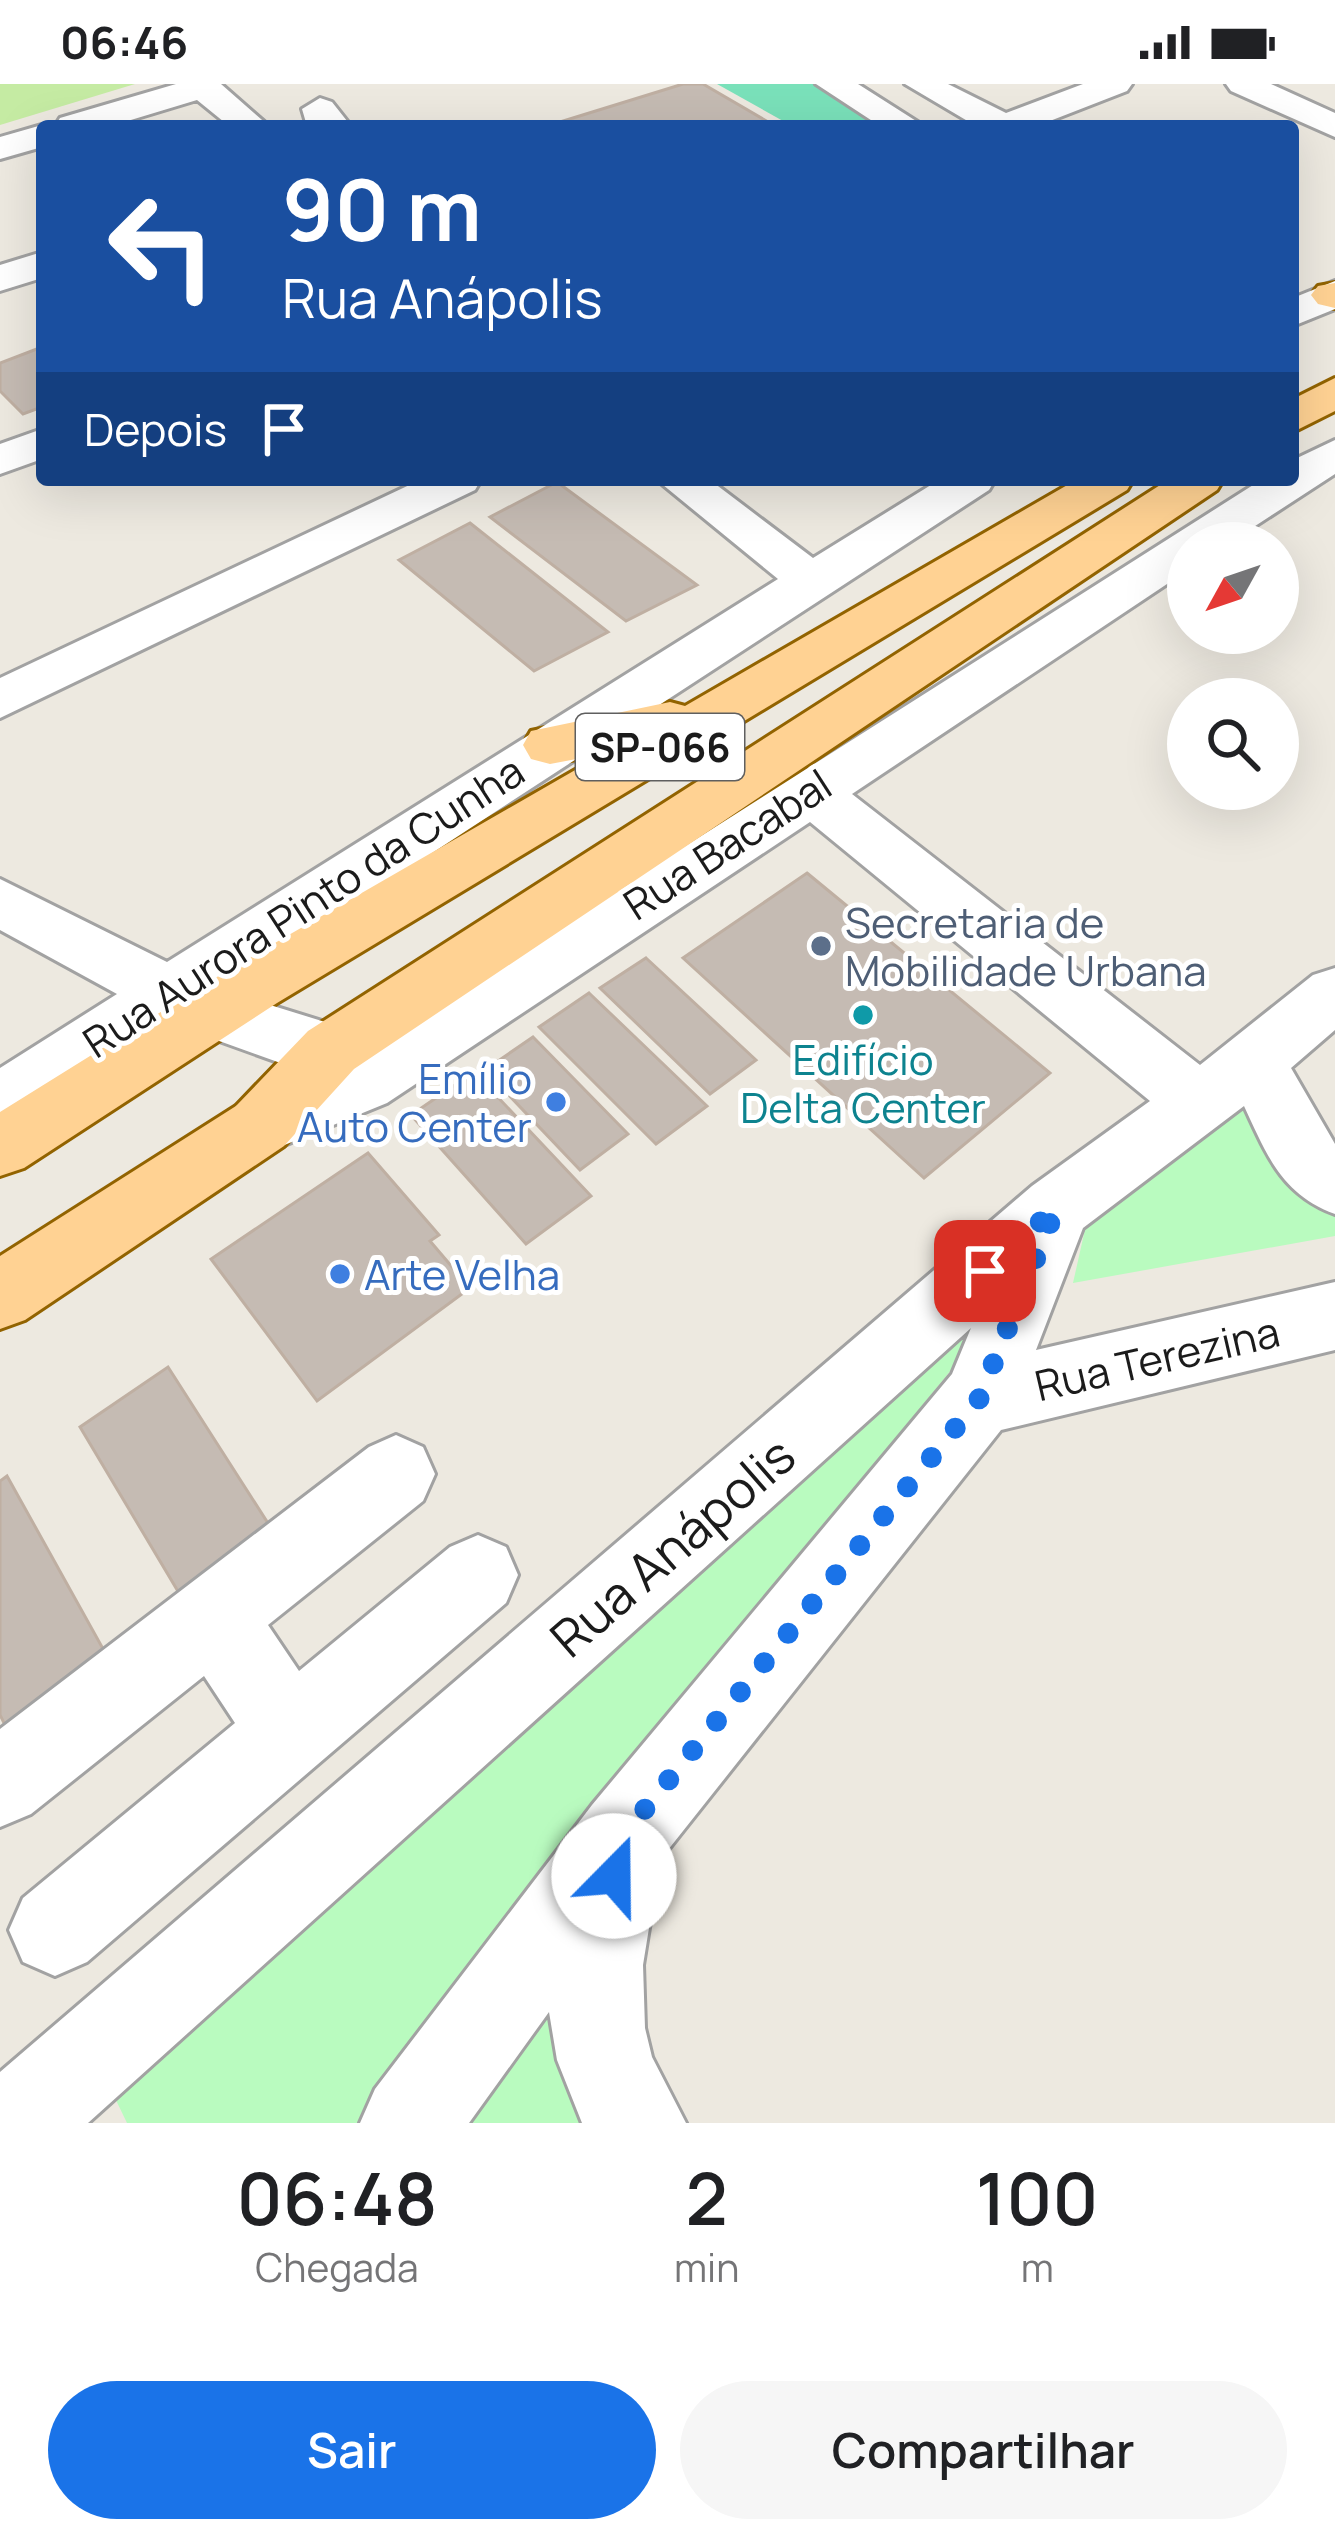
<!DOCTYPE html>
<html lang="pt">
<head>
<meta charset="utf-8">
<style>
  :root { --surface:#fff; --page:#f6f6f6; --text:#202124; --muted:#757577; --accent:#1a73e8 }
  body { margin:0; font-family:Manrope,sans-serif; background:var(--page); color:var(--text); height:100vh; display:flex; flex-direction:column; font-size:45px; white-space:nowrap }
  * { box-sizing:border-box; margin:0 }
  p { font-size:39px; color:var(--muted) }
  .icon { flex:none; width:66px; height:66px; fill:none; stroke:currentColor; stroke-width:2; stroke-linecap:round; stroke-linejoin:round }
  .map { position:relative; height:2039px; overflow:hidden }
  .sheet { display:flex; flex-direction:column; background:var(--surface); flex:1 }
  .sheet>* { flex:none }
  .banner { position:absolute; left:36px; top:36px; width:1263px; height:366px; border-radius:12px; box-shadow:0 12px 48px #0002; background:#1a4fa0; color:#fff; overflow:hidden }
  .needle { width:78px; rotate:230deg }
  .controls { position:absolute; left:1167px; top:438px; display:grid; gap:24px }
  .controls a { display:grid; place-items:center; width:132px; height:132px; border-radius:50%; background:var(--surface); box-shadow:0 12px 48px #0002; font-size:60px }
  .pin { position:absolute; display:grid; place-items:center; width:102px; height:102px; color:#fff; margin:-51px; border-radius:24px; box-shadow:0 6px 18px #0006 }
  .me { position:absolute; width:132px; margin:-66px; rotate:22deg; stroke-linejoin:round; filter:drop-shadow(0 0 9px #0008) }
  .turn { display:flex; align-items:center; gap:42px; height:252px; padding:0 48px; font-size:54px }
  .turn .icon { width:156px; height:156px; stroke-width:2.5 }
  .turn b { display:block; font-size:84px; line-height:102px }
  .then { display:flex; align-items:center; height:114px; padding:0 48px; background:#0003; gap:24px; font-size:45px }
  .eta { display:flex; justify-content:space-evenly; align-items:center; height:204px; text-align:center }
  .eta b { font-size:72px; font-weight:600; line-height:84px }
  .action { display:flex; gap:24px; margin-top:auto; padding:24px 48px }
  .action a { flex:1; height:138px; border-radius:72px; background:var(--accent); color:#fff; font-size:48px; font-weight:600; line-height:138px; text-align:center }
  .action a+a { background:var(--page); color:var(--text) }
  .status { display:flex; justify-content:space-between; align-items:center; height:84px; padding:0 60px; background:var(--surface); direction:ltr }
  .status svg { height:33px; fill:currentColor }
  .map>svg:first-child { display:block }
  .grass { fill:#c5eba3 }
  .park { fill:#b9fbbf }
  .pitch { fill:#7ae1ba }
  .building { fill:#c5bbb3; stroke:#bfafa2; stroke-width:3 }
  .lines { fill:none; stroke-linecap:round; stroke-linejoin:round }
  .minor-casing { stroke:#a2a2a2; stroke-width:6 }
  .major-casing { stroke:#926300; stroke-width:6 }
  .minor { fill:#fff; fill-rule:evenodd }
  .major { fill:#ffd293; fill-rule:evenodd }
  .route { stroke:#1a73e8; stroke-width:21; stroke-dasharray:0 37.8 }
  .service-dot { fill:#5c6f8a; stroke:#fff; stroke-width:4.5 }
  .culture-dot { fill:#0f9aa8; stroke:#fff; stroke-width:4.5 }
  .shop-dot { fill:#3f7fe0; stroke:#fff; stroke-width:4.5 }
  .labels { text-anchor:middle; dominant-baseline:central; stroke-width:10; stroke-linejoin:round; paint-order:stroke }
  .shield { fill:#fff; stroke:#5f5f5f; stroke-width:3 }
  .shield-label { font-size:39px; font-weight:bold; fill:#1b1b1b }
  .street-label { font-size:42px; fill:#1b1b1b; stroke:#fff }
  .service-label { font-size:42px; fill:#4e5e75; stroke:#fff; text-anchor:start }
  .culture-label { font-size:42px; fill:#0d838f; stroke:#fff }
  .shop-label { font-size:42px; fill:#366cbe; stroke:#fff; text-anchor:end }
  .near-street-label { font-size:51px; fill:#1b1b1b; stroke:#fff }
</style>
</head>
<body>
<div class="status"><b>06:46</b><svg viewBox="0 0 49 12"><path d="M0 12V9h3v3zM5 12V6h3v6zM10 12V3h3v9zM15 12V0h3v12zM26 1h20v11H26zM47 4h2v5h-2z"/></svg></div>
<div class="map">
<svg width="1335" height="2039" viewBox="0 0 1335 2039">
  <rect width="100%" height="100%" fill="#ede9e0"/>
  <path class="grass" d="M0,0H135L0,41Z"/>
  <path class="park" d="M1247,1016L1335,1127V1152L1073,1199L1086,1141Z
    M1004,1221L526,1809L558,1906V1978L582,2039H127L113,2010L952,1256Z"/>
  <path class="pitch" d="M717,0H814L894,42H792Z"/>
  <path class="building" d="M683,0H703L775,42H547Z
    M42,263V323L23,330L0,307V279Z
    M557,398L697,501L626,537L490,433Z
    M470,439L608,548L534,587L399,476Z
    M807,789L1050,989L924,1094L683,874Z
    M646,874L756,976L710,1010L600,904Z
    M589,909L707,1022L656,1060L539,943Z
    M533,953L628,1050L580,1086L485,986Z
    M474,988L591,1112L526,1160L411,1031Z
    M368,1069L439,1151L430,1157L470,1204L317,1317L211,1175Z
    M168,1283L273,1447L182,1514L80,1343Z
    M7,1392L107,1572L7,1645L0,1631V1397Z"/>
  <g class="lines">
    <defs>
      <path id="minor" d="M176,0H221L269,42H229L197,16L111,42H55L60,34Z
        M816,0H858L924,42H880Z
        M905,0H948L1006,29L1083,0H1132L1127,7L1037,42H976Z
        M1226,0H1271L1335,29V53L1231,7Z
        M320,14L332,18L351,42H307L302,25Z
        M42,41V63L0,75V53Z
        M42,168V194L0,207V181Z
        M1335,197V225L1293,242V214Z
        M42,345V375L0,390V360Z
        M1335,356V390L1229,459H1188V486L852,710L1200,981L1313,891L1335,884V946L1291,984L1335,1060V1130C1281,1110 1267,1071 1244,1022L1083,1144L1036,1266L1335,1198V1266L1001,1346L660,1776L643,1881L645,1944L652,1973L686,2039H582L557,1976L549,1928L469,2039H360L375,2005L592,1721L952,1290L971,1244L88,2039H0V1988L1032,1102L1150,1017L810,738L387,1019L260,1071L236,1062L227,1042L236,1022L314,991L172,940L23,1039L0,1047V984L117,910L0,846V795L167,878L778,495L657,396H710L813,474L939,396H995L989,406L222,906L354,947L369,963L1261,396H1293V376Z
        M420,396H481L475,406L0,634V594Z
        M396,1351L423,1363L435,1390L423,1417L268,1541L299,1587L450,1463L478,1451L506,1463L518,1491L506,1519L87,1878L55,1892L23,1878L9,1846L23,1814L235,1639L204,1592L31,1730L0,1743V1645L369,1363Z"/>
      <path id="major" d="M1335,199V224L1318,220L1311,211L1318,202Z
        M1335,294V327L1293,348V315Z
        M1076,396H1133L1127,406L277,919L24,1084L0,1092V1028L233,883L603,670L550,680L531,675L523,661L531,647L670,618L685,622Z
        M1168,396H1223L1217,406L354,985L284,1062L25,1236L0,1245V1172L236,1022L308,947Z"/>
    </defs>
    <use href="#minor" class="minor-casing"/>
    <use href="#major" class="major-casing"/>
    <use href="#minor" class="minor"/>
    <use href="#major" class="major"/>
  </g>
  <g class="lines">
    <path class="route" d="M614,1792L623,1752L979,1315L1056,1124L985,1187"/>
  </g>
  <circle class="service-dot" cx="821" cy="862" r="12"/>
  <circle class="culture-dot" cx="863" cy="931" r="12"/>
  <g class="shop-dot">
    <circle cx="556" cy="1018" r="12"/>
    <circle cx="340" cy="1190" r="12"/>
  </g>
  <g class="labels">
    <rect class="shield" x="576" y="630" width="168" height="66" rx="9"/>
    <g class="shield-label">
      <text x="660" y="663">SP-066</text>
    </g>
    <g class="street-label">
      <text transform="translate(727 760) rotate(-33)">Rua Bacabal</text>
      <text transform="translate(303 822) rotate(-33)">Rua Aurora Pinto da Cunha</text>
      <text transform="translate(1157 1274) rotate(-13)">Rua Terezina</text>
    </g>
    <g class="service-label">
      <text x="845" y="838">Secretaria de<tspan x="845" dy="48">Mobilidade Urbana</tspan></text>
    </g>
    <g class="culture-label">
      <text x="863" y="975">Edifício<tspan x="863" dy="48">Delta Center</tspan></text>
    </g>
    <g class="shop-label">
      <text x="532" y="994">Emílio<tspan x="532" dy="48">Auto Center</tspan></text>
      <text x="364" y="1190" text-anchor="start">Arte Velha</text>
    </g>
    <g class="near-street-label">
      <text transform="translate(672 1462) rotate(-41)">Rua Anápolis</text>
    </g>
  </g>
</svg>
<div class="controls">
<a><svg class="needle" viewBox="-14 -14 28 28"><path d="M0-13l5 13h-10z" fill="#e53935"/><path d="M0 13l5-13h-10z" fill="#757577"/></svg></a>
<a><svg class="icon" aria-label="search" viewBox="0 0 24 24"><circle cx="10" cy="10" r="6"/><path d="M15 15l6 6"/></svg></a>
</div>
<div class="pin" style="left:985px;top:1187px;background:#d93025"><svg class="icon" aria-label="arrive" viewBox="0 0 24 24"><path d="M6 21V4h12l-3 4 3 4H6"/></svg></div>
<svg class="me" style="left:614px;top:1792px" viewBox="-20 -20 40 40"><circle r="19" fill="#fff"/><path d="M0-13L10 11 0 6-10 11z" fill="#1a73e8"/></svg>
<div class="banner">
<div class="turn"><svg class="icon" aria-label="left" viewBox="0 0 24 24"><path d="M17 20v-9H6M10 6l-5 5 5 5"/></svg><div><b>90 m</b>Rua Anápolis</div></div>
<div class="then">Depois<svg class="icon" aria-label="arrive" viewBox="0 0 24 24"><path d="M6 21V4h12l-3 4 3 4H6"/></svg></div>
</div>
</div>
<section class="sheet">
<div class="eta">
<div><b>06:48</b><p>Chegada</p></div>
<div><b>2</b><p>min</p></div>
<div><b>100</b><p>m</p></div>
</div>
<div class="action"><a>Sair</a><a>Compartilhar</a></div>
</section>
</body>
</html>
